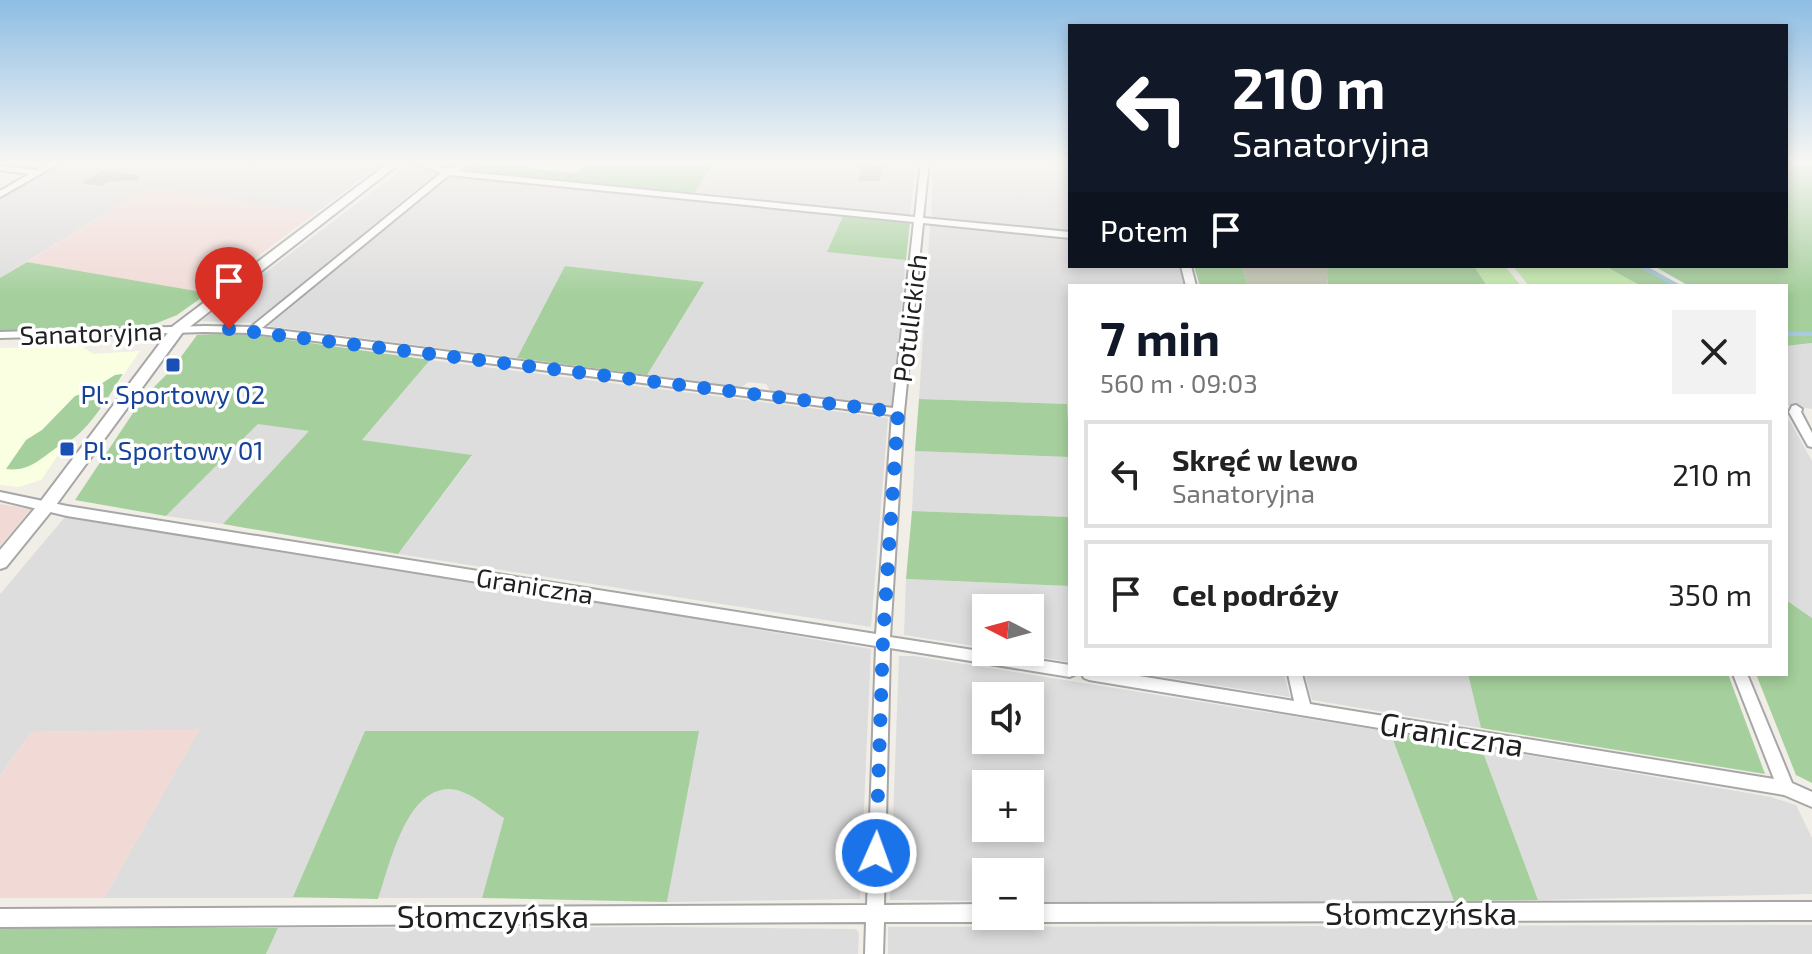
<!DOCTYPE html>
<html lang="pl">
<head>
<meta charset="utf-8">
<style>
  :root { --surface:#fff; --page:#f2f2f2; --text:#222; --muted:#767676; --line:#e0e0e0; --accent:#111827 }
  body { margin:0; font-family:"Exo 2",sans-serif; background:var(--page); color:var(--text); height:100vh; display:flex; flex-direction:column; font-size:30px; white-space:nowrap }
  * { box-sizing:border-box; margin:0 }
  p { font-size:26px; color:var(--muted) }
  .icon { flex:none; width:44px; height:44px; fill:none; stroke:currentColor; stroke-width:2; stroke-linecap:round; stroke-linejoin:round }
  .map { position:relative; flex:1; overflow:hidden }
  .details { position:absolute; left:1068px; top:284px; width:720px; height:392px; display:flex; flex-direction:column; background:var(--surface); border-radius:0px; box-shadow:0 4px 12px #0003 }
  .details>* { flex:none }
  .top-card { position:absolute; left:1068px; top:24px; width:720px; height:244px; border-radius:0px; box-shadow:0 4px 12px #0003; background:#111827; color:#fff; overflow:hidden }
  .needle { width:52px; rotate:276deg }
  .tools { position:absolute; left:972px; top:594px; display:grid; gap:16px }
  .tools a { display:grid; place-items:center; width:72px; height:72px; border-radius:0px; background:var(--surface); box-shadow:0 4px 12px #0003; font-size:40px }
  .pin { position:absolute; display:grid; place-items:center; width:68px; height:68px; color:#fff; margin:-82px -34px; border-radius:50% 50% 50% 0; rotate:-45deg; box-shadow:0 0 8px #0007 }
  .pin .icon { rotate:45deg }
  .me { position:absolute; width:88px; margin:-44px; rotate:2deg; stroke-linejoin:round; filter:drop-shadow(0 0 6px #0008) }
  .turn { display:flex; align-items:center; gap:28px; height:168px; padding:0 32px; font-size:36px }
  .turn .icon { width:104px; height:104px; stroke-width:2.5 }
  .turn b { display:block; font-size:56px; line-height:68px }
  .then { display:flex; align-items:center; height:76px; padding:0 32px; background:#0003; gap:16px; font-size:30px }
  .round { display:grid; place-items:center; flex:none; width:84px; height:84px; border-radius:0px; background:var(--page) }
  .head { display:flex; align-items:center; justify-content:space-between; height:136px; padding:0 32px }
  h1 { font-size:48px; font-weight:700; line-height:60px; color:var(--accent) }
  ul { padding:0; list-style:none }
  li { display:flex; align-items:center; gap:24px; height:108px; margin:0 16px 12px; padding:0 16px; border:4px solid var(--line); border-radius:0px }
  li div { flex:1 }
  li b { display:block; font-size:30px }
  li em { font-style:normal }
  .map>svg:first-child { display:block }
  .residential { fill:#dedddd; fill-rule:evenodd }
  .commercial { fill:#f1dad6 }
  .education { fill:#fbffe1 }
  .construction { fill:#c3c5b2 }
  .grass { fill:#c4eaad }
  .forest { fill:#a5cf9c }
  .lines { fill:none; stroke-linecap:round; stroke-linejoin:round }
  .stream { stroke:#a8cbdd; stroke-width:4 }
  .building { fill:#c1bbb3 }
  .minor-casing { stroke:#a7a7a7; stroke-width:4 }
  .tertiary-casing { stroke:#a7a7a7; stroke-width:4 }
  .minor { fill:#fff; fill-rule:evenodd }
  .tertiary { fill:#fff; fill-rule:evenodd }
  .route { stroke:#1a73e8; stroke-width:14; stroke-dasharray:0 25.2 }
  .transit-dot { fill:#1a4fb4; stroke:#fff; stroke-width:3 }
  .labels { text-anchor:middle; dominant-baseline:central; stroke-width:7; stroke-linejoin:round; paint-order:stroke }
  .street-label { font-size:26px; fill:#202020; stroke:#fff }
  .transit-label { font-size:26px; fill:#164399; stroke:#fff }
  .near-street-label { font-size:32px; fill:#202020; stroke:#fff }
</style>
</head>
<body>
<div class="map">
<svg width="1812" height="954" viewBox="0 0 1812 954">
  <rect width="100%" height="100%" fill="#f0eee7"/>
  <path class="residential" d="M66,161H385L316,213L147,188L0,278V198Z
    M716,161H916L910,215L694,193Z
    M934,161H1070V231L934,218L931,215Z
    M409,164L436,174L253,323L201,321Z
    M450,176L843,216L828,251L906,260L892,406L770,391L766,384L748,382L741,388L647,375L703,282L566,266L517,358L268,326Z
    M930,225L1070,239V266H1179L1184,286H1070V445L1067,404L919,399Z
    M1812,343V409L1786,405V346Z
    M430,360L888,418L871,627L398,554L472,456L362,440Z
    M1786,414L1812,461V618L1786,600Z
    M259,423L311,431L223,524L166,516Z
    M915,451L1070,457V517L912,511Z
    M65,517L534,591L871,649L860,899L667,902L698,731L504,818L482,898H104L199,730L31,732L0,776V594Z
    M906,579L1070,586V662L1010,652H1030V608H986V648L904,635Z
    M899,656H914L1390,732L1454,901L1030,902V872H986V901L890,900ZM986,696H1030V740H986ZM986,784H1030V828H986Z
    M1145,674H1284L1290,697Z
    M1305,674H1468L1481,728L1312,700Z
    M1481,747L1771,797L1796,805L1812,838V894L1538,900Z
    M1812,925V954H888V927Z
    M666,927L856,929L859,933L858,954H266L278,928Z"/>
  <path class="commercial" d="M147,188L316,213L208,293L27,262Z
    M0,504L31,509L0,546Z
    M200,729L104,898H0V776L31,732Z"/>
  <path class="education" d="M82,346L93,354L140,351L91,422L66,444L41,480L19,487L0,485V348Z"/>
  <path class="construction" d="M1242,266H1326L1328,286H1248Z"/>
  <path class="grass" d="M1474,266H1505L1521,286H1487Z
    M1513,266H1605L1641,286H1529Z"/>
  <path class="forest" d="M488,161H522L534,169L577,173L589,161H716L694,193L466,170Z
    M1786,161H1812V343L1786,346V286H1689L1654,266H1786Z
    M843,216L910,223L906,260L827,252Z
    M27,262L208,293L177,315L152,325L0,331V278Z
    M565,266L704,282L647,375L517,358Z
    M1194,266H1242L1248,286H1200Z
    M1326,266H1474L1487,286H1328Z
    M1605,266H1646L1682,286H1641Z
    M239,333L430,360L362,440L472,455L398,554L223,524L309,431L258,424L166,516L75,500L143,398L173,368L197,335Z
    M123,374C107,398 92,427 67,443C61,447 63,443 56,448C39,460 28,472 6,469L26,440L42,430L75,396L88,392L115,375Z
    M919,399L1067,404L1070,457L915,451Z
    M912,511L1070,517V586L906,579Z
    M1786,600L1812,618V783L1796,775L1756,674H1786Z
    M1468,674H1728L1765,774L1481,728Z
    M365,731H699L667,902L482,898L504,818C489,808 467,789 449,789C405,790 390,865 378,899L293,897Z
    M1390,732L1481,747L1538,900L1454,901Z
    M0,928H278L266,954H0Z"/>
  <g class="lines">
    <path class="stream" d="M1641,266L1678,286
      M1786,334H1812"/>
  </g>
  <path class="building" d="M863,163L884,165L880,181H858Z
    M103,170L139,175V180L107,182L101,186L81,183Z"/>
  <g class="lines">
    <defs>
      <path id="minor" d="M53,161H63L0,197V191L29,174L0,170V166L36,170Z
        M411,161H424L447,169L467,161H479L458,171L915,217L921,161H929L923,218L1070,232V238L923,223L904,412L890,637L1070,665V674H1076L1070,677L890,648L884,905L986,904V916H993L992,919L986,922H884L883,954H865L866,922L0,927V909L867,905L876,646L67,516L0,500V492L67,506L876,634L892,415L253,333L205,332L0,338V332L205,326L251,327L441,173ZM449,175L914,222L893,408L262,328Z
        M1181,266H1191L1196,286H1186Z
        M1796,405L1802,409L1801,412L1812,433V447L1808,446L1789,412L1792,406Z
        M1082,674H1127L1294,701L1288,674H1302L1310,704L1774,779L1733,674H1747L1792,783L1812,792V807L1784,795L1089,680L1084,678Z
        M1812,902V920L1030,922L1024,919L1023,916H1030V904Z"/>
      <path id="tertiary" d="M391,161H403L183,332L53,509L6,567L0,569V550L41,501L173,326Z"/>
    </defs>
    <use href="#minor" class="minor-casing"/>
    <use href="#tertiary" class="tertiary-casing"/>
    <use href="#minor" class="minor"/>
    <use href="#tertiary" class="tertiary"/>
  </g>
  <linearGradient id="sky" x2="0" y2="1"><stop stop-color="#8ebde4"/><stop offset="0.55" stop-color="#f8f7f4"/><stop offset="1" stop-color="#f8f7f4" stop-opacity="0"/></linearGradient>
  <rect width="1812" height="295" fill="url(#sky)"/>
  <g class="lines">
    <path class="route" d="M229,329L898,412L883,639L876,853"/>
  </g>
  <g class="transit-dot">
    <rect x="165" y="357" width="16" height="16" rx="4"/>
    <rect x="59" y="441" width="16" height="16" rx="4"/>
  </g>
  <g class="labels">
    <g class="street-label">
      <text transform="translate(909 318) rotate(-83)">Potulickich</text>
      <text transform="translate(91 332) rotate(-2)">Sanatoryjna</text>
      <text transform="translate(535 585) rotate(9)">Graniczna</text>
    </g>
    <g class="transit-label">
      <text x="173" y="393">Pl. Sportowy 02</text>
      <text x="83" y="449" text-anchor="start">Pl. Sportowy 01</text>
    </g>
    <g class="near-street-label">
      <text transform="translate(1452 733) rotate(9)">Graniczna</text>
      <text x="1421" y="912">Słomczyńska</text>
      <text x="493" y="915">Słomczyńska</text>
    </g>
  </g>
</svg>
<div class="tools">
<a><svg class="needle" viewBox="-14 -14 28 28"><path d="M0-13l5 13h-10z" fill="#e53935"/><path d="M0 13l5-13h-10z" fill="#767676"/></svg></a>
<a><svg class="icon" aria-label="sound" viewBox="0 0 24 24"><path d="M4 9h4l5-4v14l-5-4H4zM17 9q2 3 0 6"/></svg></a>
<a>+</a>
<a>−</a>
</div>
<div class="pin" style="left:229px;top:329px;background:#d93025"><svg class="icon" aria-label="arrive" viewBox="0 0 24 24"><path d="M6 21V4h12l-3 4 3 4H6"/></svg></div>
<svg class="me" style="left:876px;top:853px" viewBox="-20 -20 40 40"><circle r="17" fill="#1a73e8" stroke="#fff" stroke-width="3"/><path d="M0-11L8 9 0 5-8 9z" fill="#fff"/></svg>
<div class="top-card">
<div class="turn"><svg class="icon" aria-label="left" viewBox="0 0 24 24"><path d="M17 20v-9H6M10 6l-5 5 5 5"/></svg><div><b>210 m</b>Sanatoryjna</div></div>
<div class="then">Potem<svg class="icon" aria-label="arrive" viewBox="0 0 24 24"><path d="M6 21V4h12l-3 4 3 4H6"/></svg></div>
</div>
<section class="details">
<div class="head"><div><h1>7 min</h1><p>560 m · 09:03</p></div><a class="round"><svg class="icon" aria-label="close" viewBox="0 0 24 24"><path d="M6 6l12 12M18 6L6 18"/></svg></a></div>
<ul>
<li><svg class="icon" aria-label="left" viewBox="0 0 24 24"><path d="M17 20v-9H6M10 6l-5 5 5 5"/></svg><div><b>Skręć w lewo</b><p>Sanatoryjna</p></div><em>210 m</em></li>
<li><svg class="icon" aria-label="arrive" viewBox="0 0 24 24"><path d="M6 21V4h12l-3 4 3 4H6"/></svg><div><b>Cel podróży</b></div><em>350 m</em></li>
</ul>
</section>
</div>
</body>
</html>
